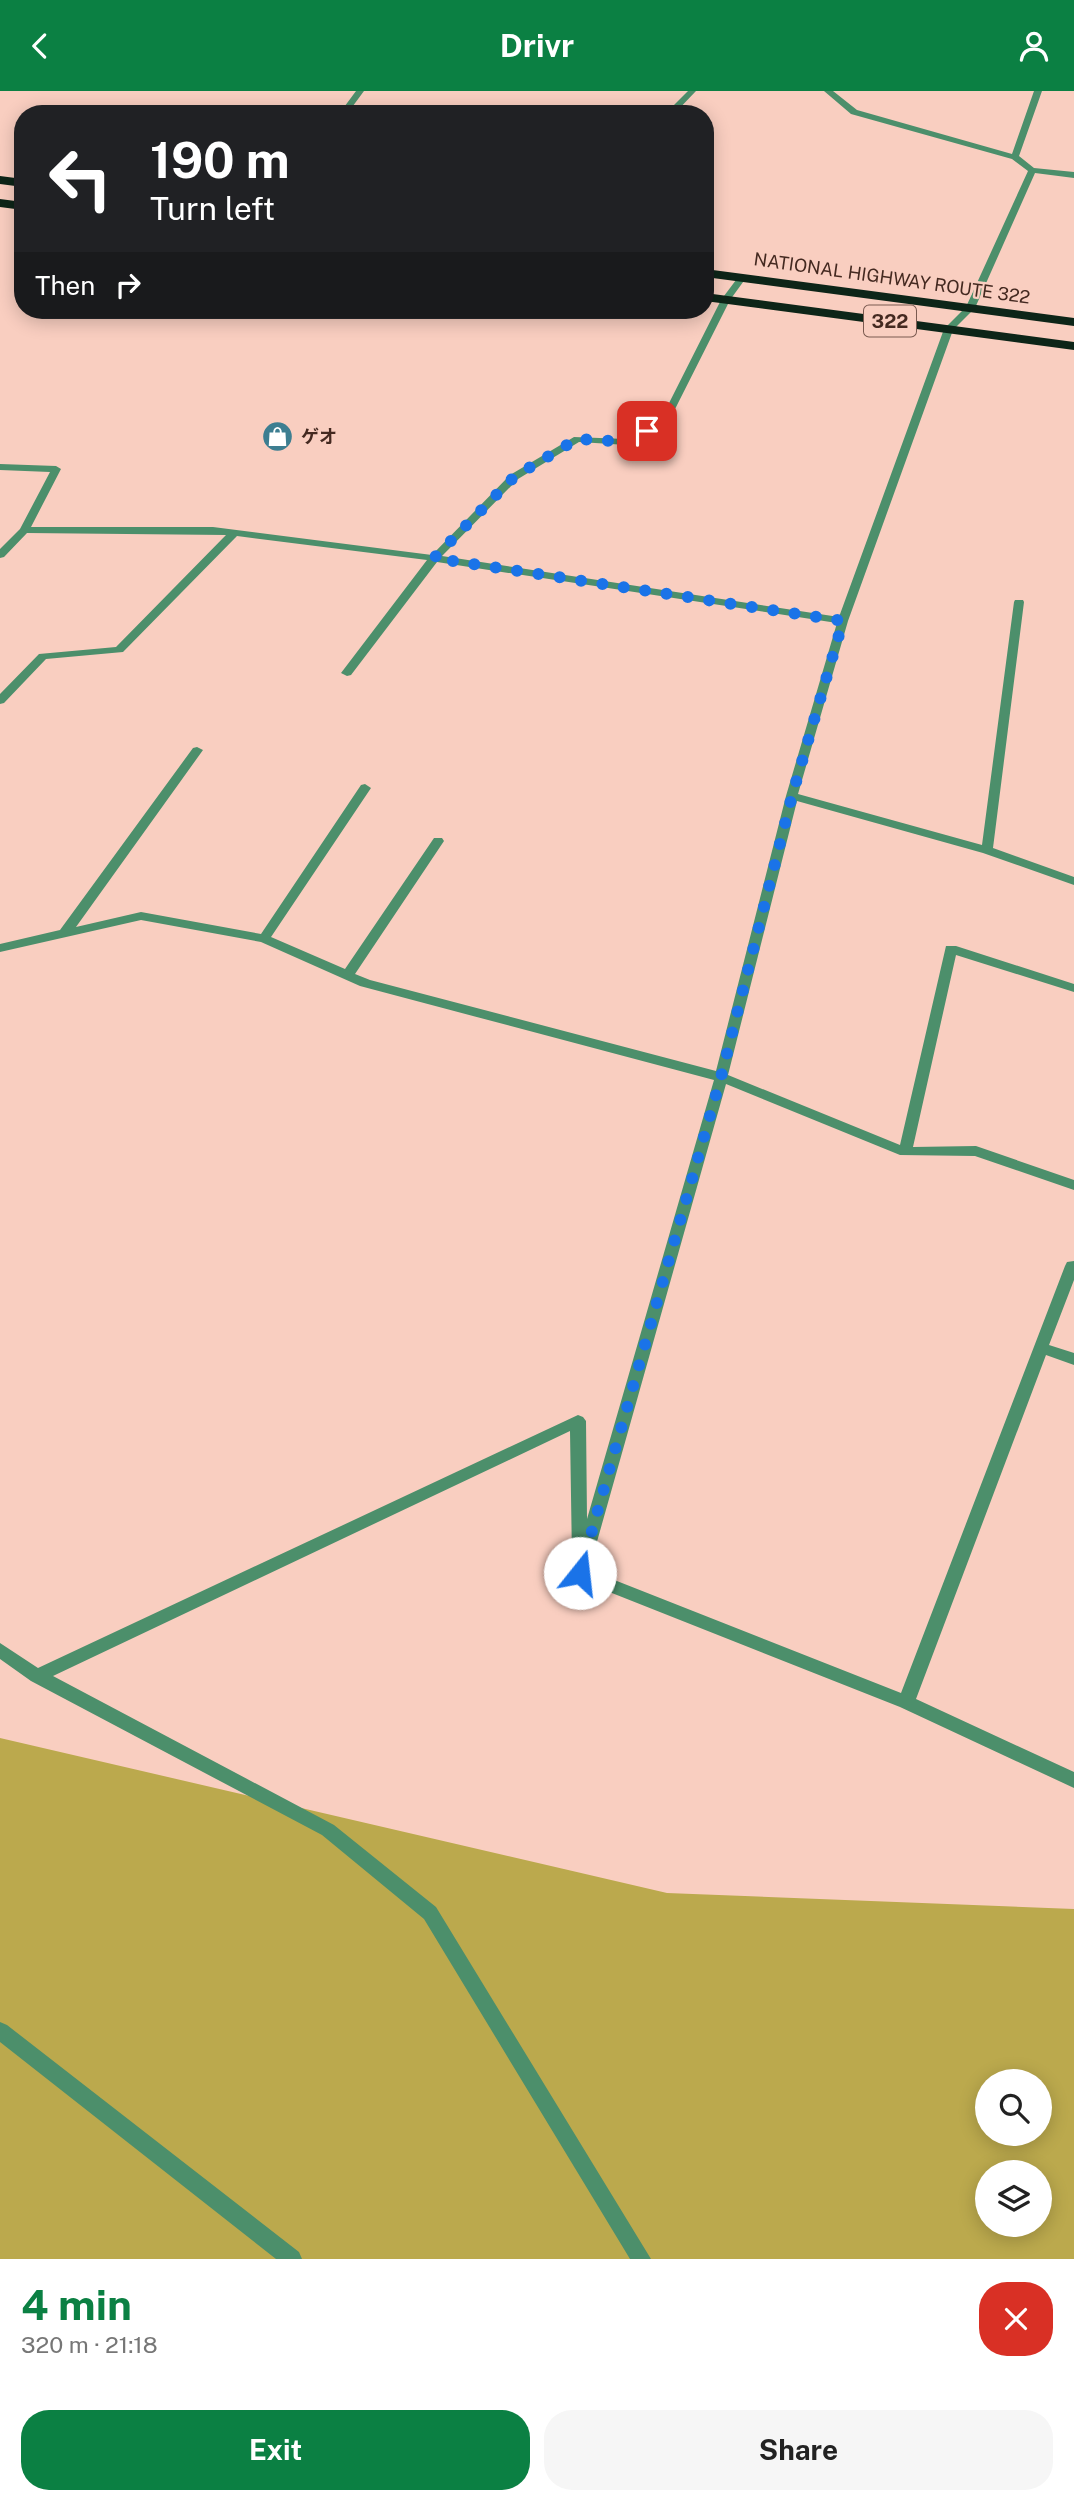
<!DOCTYPE html>
<html lang="en">
<head>
<meta charset="utf-8">
<style>
  :root { --surface:#fff; --page:#f6f6f6; --text:#222; --muted:#767676; --accent:#0b8043 }
  body { margin:0; font-family:"Public Sans","Noto Sans JP",sans-serif; background:var(--page); color:var(--text); height:100vh; display:flex; flex-direction:column; font-size:26px; white-space:nowrap }
  * { box-sizing:border-box; margin:0 }
  p { font-size:23px; color:var(--muted) }
  .icon { flex:none; width:38px; height:38px; fill:none; stroke:currentColor; stroke-width:2; stroke-linecap:round; stroke-linejoin:round }
  .map { position:relative; height:2168px; overflow:hidden }
  .panel { display:flex; flex-direction:column; background:var(--surface); flex:1 }
  .panel>* { flex:none }
  .banner { position:absolute; left:14px; top:14px; width:700px; height:214px; border-radius:28px; box-shadow:0 4px 18px #0003; background:#202124; color:#fff; overflow:hidden }
  .buttons { position:absolute; left:975px; top:1978px; display:grid; gap:14px }
  .buttons a { display:grid; place-items:center; width:77px; height:77px; border-radius:50%; background:var(--surface); box-shadow:0 4px 18px #0003; font-size:35px }
  .pin { position:absolute; display:grid; place-items:center; width:60px; height:60px; color:#fff; margin:-30px; border-radius:14px; box-shadow:0 4px 10px #0006 }
  .me { position:absolute; width:77px; margin:-38px; rotate:16deg; stroke-linejoin:round; filter:drop-shadow(0 0 5px #0008) }
  .turn { display:flex; align-items:center; gap:24px; height:147px; padding:0 21px; font-size:32px }
  .turn .icon { width:91px; height:91px; stroke-width:2.5 }
  .turn b { display:block; font-size:49px; line-height:60px }
  .then { display:flex; align-items:center; height:66px; padding:0 21px; background:#0003; gap:14px; font-size:26px }
  .round { display:grid; place-items:center; flex:none; width:74px; height:74px; border-radius:28px; background:var(--page) }
  .summary { display:flex; align-items:center; justify-content:space-between; height:119px; padding:0 21px }
  h1 { font-size:42px; font-weight:700; line-height:52px; color:var(--accent) }
  .button { display:flex; gap:14px; margin-top:auto; padding:14px 21px }
  .button a { flex:1; height:80px; border-radius:28px; background:var(--accent); color:#fff; font-size:28px; font-weight:700; line-height:80px; text-align:center }
  .button a+a { background:var(--page); color:var(--text) }
  header { display:flex; justify-content:space-between; align-items:center; height:91px; padding:0 21px; background:var(--accent); color:#fff; font-size:32px; font-weight:700 }
  .map>svg:first-child { display:block }
  .green { fill:#bba94d; fill-rule:evenodd }
  .lines { fill:none; stroke-linecap:round; stroke-linejoin:round }
  .street { fill:#4c8f6b; fill-rule:evenodd }
  .highway { fill:#0d2518; fill-rule:evenodd }
  .route { stroke:#1a73e8; stroke-width:12; stroke-dasharray:0 21.6 }
  .labels { text-anchor:middle; dominant-baseline:central; stroke-width:5; stroke-linejoin:round; paint-order:stroke }
  .far-street-label { font-size:18px; fill:#442920; stroke:#f9cec0 }
  .far-poi-label { font-size:18px; font-weight:bold; fill:#442920; stroke:#f9cec0; text-anchor:start }
  .shield { fill:#f9cec0; stroke:#7a5a50; stroke-width:2 }
  .shield-label { font-size:19px; font-weight:bold; fill:#442920 }
</style>
</head>
<body>
<header><svg class="icon" aria-label="back" viewBox="0 0 24 24"><path d="M15 5l-7 7 7 7"/></svg>Drivr<svg class="icon" aria-label="person" viewBox="0 0 24 24"><circle cx="12" cy="8" r="4"/><path d="M4 21q1-7 8-7t8 7"/></svg></header>
<div class="map">
<svg width="1074" height="2168" viewBox="0 0 1074 2168">
  <rect width="100%" height="100%" fill="#f9cec0"/>
  <path class="green" d="M0,1647L667,1802L1074,1818V2168H0ZM987,1990H1040V2042H987ZM987,2081H1040V2133H987Z"/>
  <g class="lines">
    <path class="street" d="M356,0H364L347,23H339Z
      M688,0H696L674,23H665Z
      M824,0H833L857,19L1012,63L1034,0H1042L1019,65L1034,77L1074,81V87L1035,82L975,217L953,239L848,530L798,703L982,754L1014,511L1015,509H1023L1024,511L993,757L1074,786V794L983,762L797,710L728,984L900,1054L946,855H956L1074,893V901L956,864L913,1056L976,1055L1074,1089V1099L975,1065L900,1064L726,993L589,1479L901,1602L1065,1175L1067,1171L1074,1170V1189L1049,1254L1074,1262V1274L1046,1264L916,1608L1074,1681V1697L900,1616L574,1487L572,1482L575,1472L572,1467L570,1340L53,1585L334,1734L436,1816L651,2168H630L424,1828L322,1744L31,1590L0,1568V1552L38,1577L578,1324L583,1326L586,1330L587,1428L714,989L360,895L261,851L141,829L0,861V853L60,839L193,657L197,656L203,659L76,836L141,821L261,843L361,694L365,693L371,697L271,846L345,878L434,747H442L444,750L355,883L370,889L716,980L786,705L837,532L437,471L351,584L347,585L341,582L427,469L237,445L123,561L46,568L4,612L0,613V603L39,563L116,556L226,444L27,442L4,466L0,467V458L20,438L50,381L0,379V373L56,375L61,378L31,436H213L432,464L510,384L574,346L625,348L662,326L721,209L739,185L742,184L746,187L730,209L669,330L627,354L579,351L518,388L442,465L839,526L944,238L966,216L1028,80L1012,68L851,23Z
      M0,1931L7,1934L299,2161L302,2168H276L0,1951Z"/>
    <path class="highway" d="M0,85L23,88V96L0,93Z
      M0,108L23,111V119L0,116Z
      M705,178L1074,227V235L705,186Z
      M705,202L1074,251V259L705,210Z"/>
  </g>
  <g class="lines">
    <path class="route" d="M580,1482L721,986L792,705L843,530L434,467L514,386L577,348L627,351L647,340"/>
  </g>
  <defs>
    <symbol id="shop-disc" viewBox="-11 -11 22 22"><circle r="9.5" fill="#3d7e91" stroke="#f9cec0"/><path d="M-5-2.5h2.3a2.7 3.5 0 0 1 5.4 0H5L5.5 6h-11ZM-1.5-2.5h3a1.5 2.3 0 0 0-3 0Z" fill="#fff"/></symbol>
  </defs>
  <g fill-rule="evenodd">
    <use href="#shop-disc" x="260" y="328" width="35" height="35"/>
  </g>
  <g class="labels">
    <g class="far-street-label">
      <text transform="translate(892 187) rotate(8)">NATIONAL HIGHWAY ROUTE 322</text>
    </g>
    <g class="far-poi-label">
      <text x="301" y="345">ゲオ</text>
    </g>
    <rect class="shield" x="864" y="214.5" width="52" height="31" rx="5"/>
    <g class="shield-label">
      <text x="890" y="230">322</text>
    </g>
  </g>
</svg>
<div class="buttons">
<a><svg class="icon" aria-label="search" viewBox="0 0 24 24"><circle cx="10" cy="10" r="6"/><path d="M15 15l6 6"/></svg></a>
<a><svg class="icon" aria-label="layers" viewBox="0 0 24 24"><path d="M12 4l9 5-9 5-9-5zM3 14l9 5 9-5"/></svg></a>
</div>
<div class="pin" style="left:647px;top:340px;background:#d93025"><svg class="icon" aria-label="arrive" viewBox="0 0 24 24"><path d="M6 21V4h12l-3 4 3 4H6"/></svg></div>
<svg class="me" style="left:580px;top:1482px" viewBox="-20 -20 40 40"><circle r="19" fill="#fff"/><path d="M0-13L10 11 0 6-10 11z" fill="#1a73e8"/></svg>
<div class="banner">
<div class="turn"><svg class="icon" aria-label="left" viewBox="0 0 24 24"><path d="M17 20v-9H6M10 6l-5 5 5 5"/></svg><div><b>190 m</b>Turn left</div></div>
<div class="then">Then<svg class="icon" aria-label="right" viewBox="0 0 24 24"><path d="M7 20v-9h11M14 6l5 5-5 5"/></svg></div>
</div>
</div>
<section class="panel">
<div class="summary"><div><h1>4 min</h1><p>320 m · 21:18</p></div><a class="round" style="background:#d93025;color:#fff"><svg class="icon" aria-label="close" viewBox="0 0 24 24"><path d="M6 6l12 12M18 6L6 18"/></svg></a></div>
<div class="button"><a>Exit</a><a>Share</a></div>
</section>
</body>
</html>
